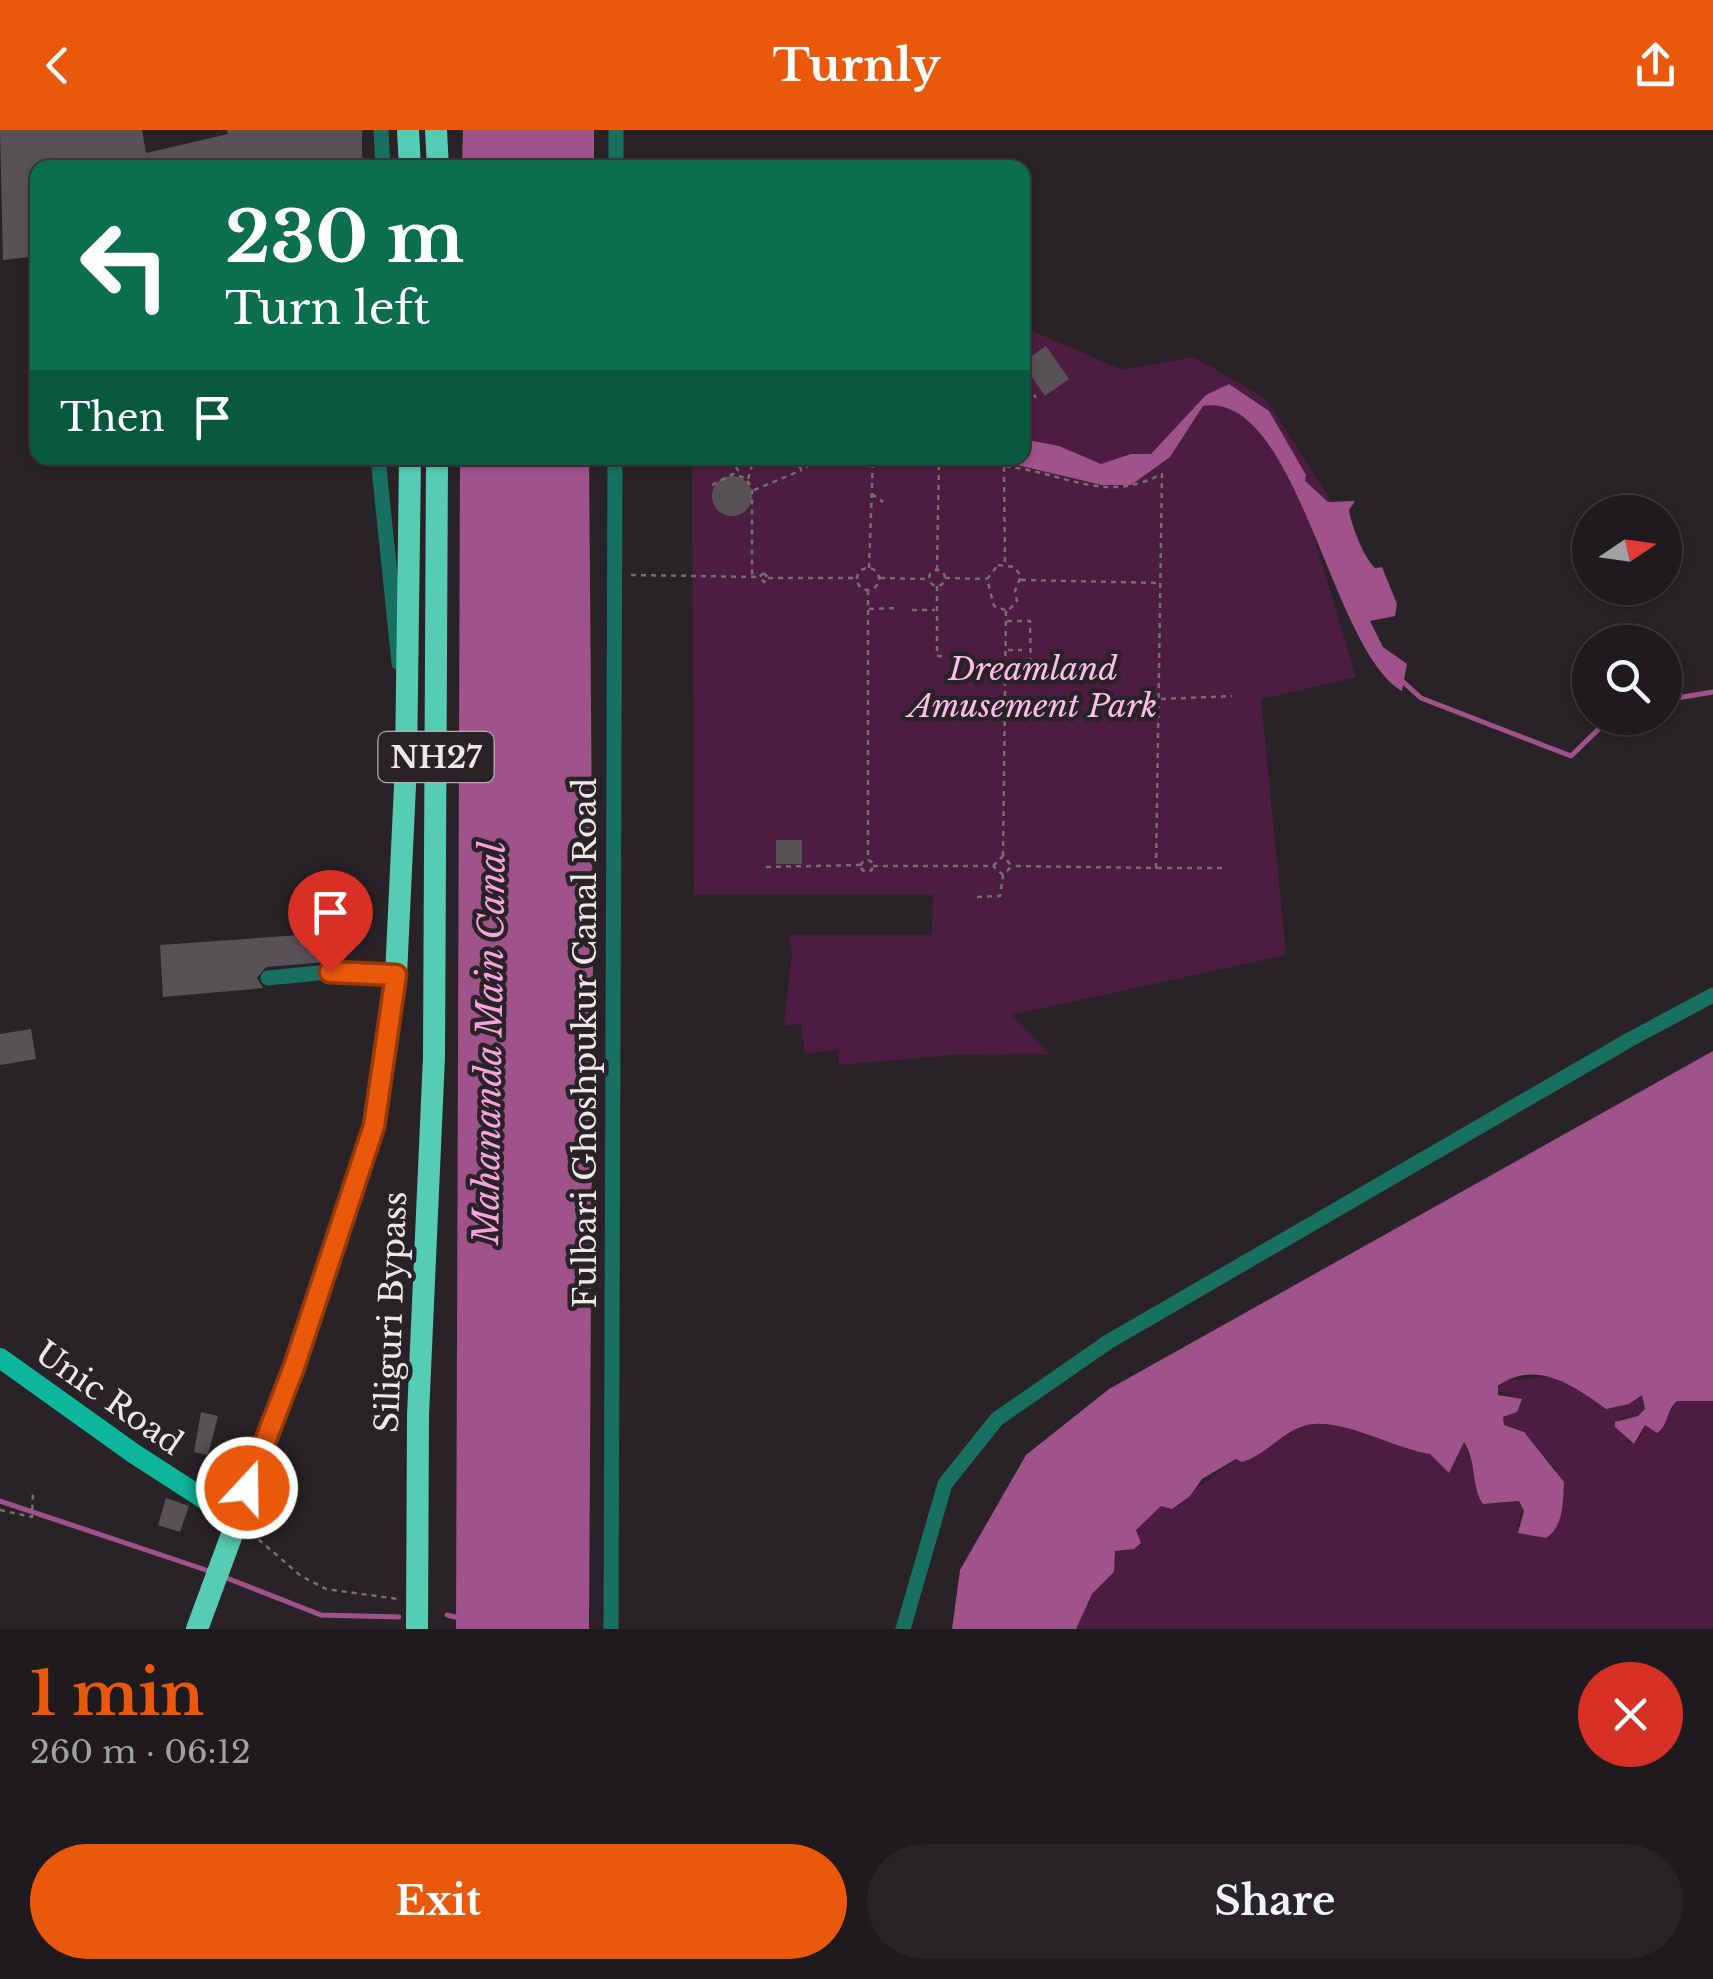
<!DOCTYPE html>
<html lang="en">
<head>
<meta charset="utf-8">
<style>
  :root { --surface:#1f1a1d; --page:#272326; --text:#f1f3f6; --muted:#a1a1a4; --line:#3c383b; --accent:#ea580c }
  body { margin:0; font-family:"Libre Baskerville",serif; background:var(--page); color:var(--text); height:100vh; display:flex; flex-direction:column; font-size:38px; white-space:nowrap }
  * { box-sizing:border-box; margin:0 }
  p { font-size:32px; color:var(--muted) }
  .icon { flex:none; width:55px; height:55px; fill:none; stroke:currentColor; stroke-width:2; stroke-linecap:round; stroke-linejoin:round }
  .map { position:relative; height:1499px; overflow:hidden }
  .side { display:flex; flex-direction:column; background:var(--surface); flex:1 }
  .side>* { flex:none }
  .guide { position:absolute; left:30px; top:30px; width:1000px; height:305px; border-radius:20px; box-shadow:0 2px 8px #0004,0 0 0 2px var(--line); background:#0b6e4f; color:#fff; overflow:hidden }
  .needle { width:65px; rotate:77deg }
  .controls { position:absolute; left:1572px; top:365px; display:grid; gap:20px }
  .controls a { display:grid; place-items:center; width:110px; height:110px; border-radius:50%; background:var(--surface); box-shadow:0 2px 8px #0004,0 0 0 2px var(--line); font-size:50px }
  .pin { position:absolute; display:grid; place-items:center; width:85px; height:85px; color:#fff; margin:-102px -42px; border-radius:50% 50% 50% 0; rotate:-45deg; box-shadow:0 0 10px #0007 }
  .pin .icon { rotate:45deg }
  .me { position:absolute; width:110px; margin:-55px; rotate:21deg; stroke-linejoin:round; filter:drop-shadow(0 0 8px #0008) }
  .turn { display:flex; align-items:center; gap:35px; height:210px; padding:0 30px; font-size:45px }
  .turn .icon { width:130px; height:130px; stroke-width:2.5 }
  .turn b { display:block; font-size:70px; line-height:85px }
  .then { display:flex; align-items:center; height:95px; padding:0 30px; background:#0003; gap:20px; font-size:38px }
  .round { display:grid; place-items:center; flex:none; width:105px; height:105px; border-radius:52px; background:var(--page) }
  .overview { display:flex; align-items:center; justify-content:space-between; height:170px; padding:0 30px }
  h1 { font-size:60px; font-weight:800; line-height:75px; color:var(--accent) }
  .action { display:flex; gap:20px; margin-top:auto; padding:20px 30px }
  .action a { flex:1; height:115px; border-radius:60px; background:var(--accent); color:#fff; font-size:40px; font-weight:800; line-height:115px; text-align:center }
  .action a+a { background:var(--page); color:var(--text) }
  header { display:flex; justify-content:space-between; align-items:center; height:130px; padding:0 30px; background:var(--accent); color:#fff; font-size:45px; font-weight:800 }
  .map>svg:first-child { display:block }
  .green { fill:#4c1d40 }
  .water { fill:#a0528b }
  .lines { fill:none; stroke-linecap:round; stroke-linejoin:round }
  .stream { stroke:#a0528b; stroke-width:5 }
  .building { fill:#585256 }
  .path { stroke:#757073; stroke-width:2.5; stroke-dasharray:5 5; stroke-linecap:butt }
  .minor { stroke:#177060; stroke-width:15 }
  .major { stroke:#0eb69c; stroke-width:20 }
  .highway { stroke:#57ccb4; stroke-width:22 }
  .route-casing { stroke:#983908; stroke-width:25 }
  .route { stroke:#ea580c; stroke-width:18 }
  .labels { text-anchor:middle; dominant-baseline:central; stroke-width:9; stroke-linejoin:round; paint-order:stroke }
  .shield { fill:#292327; stroke:#b2aeb0; stroke-width:2.5 }
  .shield-label { font-size:30px; font-weight:bold; fill:#ede9eb }
  .park-label { font-size:32px; font-style:italic; fill:#fdbce9; stroke:#292327 }
  .street-label { font-size:32px; fill:#ede9eb; stroke:#292327 }
  .water-label { font-size:35px; font-style:italic; fill:#f8a3df; stroke:#292327 }
</style>
</head>
<body>
<header><svg class="icon" aria-label="back" viewBox="0 0 24 24"><path d="M15 5l-7 7 7 7"/></svg>Turnly<svg class="icon" aria-label="share" viewBox="0 0 24 24"><path d="M12 15V3M7 8l5-5 5 5M5 13v7h14v-7"/></svg></header>
<div class="map">
<svg width="1713" height="1499" viewBox="0 0 1713 1499">
  <rect width="100%" height="100%" fill="#292327"/>
  <path class="green" d="M1023,197L1122,240L1194,227L1265,268L1331,371L1307,384L1356,547L1261,569L1286,825L1012,885L1050,924L952,925L839,935L838,920L805,924L801,894L784,896L792,822L788,805H932L933,765H694L692,328H1022Z
    M1554,1246C1592,1257 1598,1293 1641,1264L1645,1279L1638,1286L1619,1289L1621,1302L1630,1313L1638,1311L1645,1295L1657,1303L1677,1271H1713V1499H1076L1092,1464L1114,1442L1115,1421L1139,1405L1136,1397L1161,1376L1172,1379C1194,1359 1213,1346 1237,1329L1242,1332C1264,1324 1281,1305 1302,1296C1336,1283 1396,1320 1430,1324L1449,1343L1463,1312L1477,1343V1362L1495,1374L1519,1371L1523,1375L1517,1397L1561,1387L1565,1358L1554,1336L1520,1300L1504,1295L1503,1287L1517,1282L1511,1264L1496,1261L1505,1251Z"/>
  <path class="water" d="M463,0H594V37H462Z
    M1229,254L1269,281L1306,345L1305,351L1328,372L1355,371L1349,380C1351,395 1364,428 1375,438L1382,437L1397,474L1395,486L1370,491L1383,517L1407,534L1402,561C1330,519 1298,261 1203,276L1170,327L1131,355H1102L987,328H1022L1023,309L1059,316L1101,334L1131,324H1151L1206,265Z
    M460,328H589L593,822L589,1499H456Z
    M1713,921V1271H1677C1666,1280 1669,1295 1657,1303L1645,1295L1634,1314L1615,1297V1292L1638,1286L1645,1279L1642,1265L1629,1274L1606,1279C1576,1257 1536,1228 1498,1256V1265L1522,1269L1517,1282L1503,1287L1504,1295L1524,1302L1564,1352C1563,1372 1564,1396 1546,1408L1518,1403L1524,1381L1519,1371L1483,1374C1471,1357 1477,1332 1464,1312L1449,1343L1430,1324C1396,1320 1335,1283 1301,1297C1281,1304 1265,1325 1242,1332L1236,1329L1202,1349L1190,1366L1172,1379L1161,1376L1136,1400L1141,1413L1134,1419L1115,1421L1114,1442L1092,1464L1076,1499H952L960,1440L1026,1325L1109,1259Z"/>
  <g class="lines">
    <path class="stream" d="M1401,550L1421,568L1571,626L1610,588
      M1665,570L1713,562
      M0,1371L209,1441
      M224,1447L321,1485L399,1487
      M447,1485L455,1487"/>
  </g>
  <path class="building" d="M0,0H142L146,23L228,4L227,0H362V38H38V126L3,130Z
    M1046,216L1069,249L1045,266L1022,233Z
    M712 366a20 20 0 1 1 40 0a20 20 0 1 1-40 0Z
    M776,710H802V734H776Z
    M342,802L339,831L266,837L257,848L263,858L163,867L160,815Z
    M31,899L36,929L0,935V904Z
    M201,1282L218,1286L208,1325L194,1322Z
    M166,1368L189,1376L180,1402L158,1395Z"/>
  <g class="lines">
    <path class="path" d="M1022,249L1036,268
      M731,328L740,344
      M792,328L802,340L819,328
      M936,328C967,332 998,334 1028,340C1079,351 1112,370 1162,344L1156,738L1012,736
      M1004,337L1005,434
      M748,349L754,328
      M712,355L733,344L745,348L752,358V446
      M754,360L802,340
      M872,364L883,372
      M998,435L1014,437L1021,446L1015,461L1017,471L1008,481L994,476L987,449Z
      M857 449a11 11 0 1 1 22 0a11 11 0 1 1-22 0Z
      M869,438L873,328
      M937,440L939,329
      M929 448a8 8 0 1 1 16 0a8 8 0 1 1-16 0Z
      M764,443L768,448L764,452L759,447Z
      M631,445L759,447
      M768,448H857
      M880,448L927,449
      M945,448L986,449
      M1021,450L1161,453
      M937,456V526H947
      M868,460V729
      M869,479L899,478
      M912,480H935
      M1007,491H1030L1031,549H1007
      M1008,520H1022
      M1161,569L1232,566
      M1003,726L1006,481
      M861 736a6 6 0 1 1 12 0a6 6 0 1 1-12 0Z
      M873,736H993L1003,726L1012,736L1003,745L993,736
      M766,737L861,735
      M1157,738H1225
      M977,767L1000,766L1003,746
      M0,1380L32,1387L33,1362
      M251,1403L301,1446L326,1459L398,1469"/>
    <path class="minor" d="M381,0L383,38
      M616,38V0
      M378,328L399,533
      M268,848L329,842L396,845
      M611,1499L615,328
      M903,1499L945,1354L997,1289L1108,1212L1629,910L1713,865"/>
    <path class="major" d="M0,1228L133,1323L235,1389"/>
    <path class="highway" d="M408,0L410,38
      M436,0L438,38
      M197,1499L294,1237L374,996L396,845L406,635L410,328
      M417,1499L418,1285L434,927L437,328"/>
  </g>
  <g class="lines">
    <defs>
      <path id="route" d="M247,1358L294,1237L374,996L396,845L330,842"/>
    </defs>
    <use href="#route" class="route-casing"/>
    <use href="#route" class="route"/>
  </g>
  <g class="labels">
    <rect class="shield" x="378.5" y="602" width="115" height="50" rx="8"/>
    <g class="shield-label">
      <text x="436" y="627">NH27</text>
    </g>
    <g class="park-label">
      <text x="1033" y="539">Dreamland<tspan x="1033" dy="37">Amusement Park</tspan></text>
    </g>
    <g class="street-label">
      <text transform="translate(585 913) rotate(-90)">Fulbari Ghoshpukur Canal Road</text>
      <text transform="translate(391 1182) rotate(-88)">Siliguri Bypass</text>
      <text transform="translate(109 1268) rotate(35)">Unic Road</text>
    </g>
    <g class="water-label">
      <text transform="translate(489 913) rotate(-89)">Mahananda Main Canal</text>
    </g>
  </g>
</svg>
<div class="controls">
<a><svg class="needle" viewBox="-14 -14 28 28"><path d="M0-13l5 13h-10z" fill="#e53935"/><path d="M0 13l5-13h-10z" fill="#a1a1a4"/></svg></a>
<a><svg class="icon" aria-label="search" viewBox="0 0 24 24"><circle cx="10" cy="10" r="6"/><path d="M15 15l6 6"/></svg></a>
</div>
<div class="pin" style="left:330px;top:842px;background:#d93025"><svg class="icon" aria-label="arrive" viewBox="0 0 24 24"><path d="M6 21V4h12l-3 4 3 4H6"/></svg></div>
<svg class="me" style="left:247px;top:1358px" viewBox="-20 -20 40 40"><circle r="17" fill="#ea580c" stroke="#fff" stroke-width="3"/><path d="M0-11L8 9 0 5-8 9z" fill="#fff"/></svg>
<div class="guide">
<div class="turn"><svg class="icon" aria-label="left" viewBox="0 0 24 24"><path d="M17 20v-9H6M10 6l-5 5 5 5"/></svg><div><b>230 m</b>Turn left</div></div>
<div class="then">Then<svg class="icon" aria-label="arrive" viewBox="0 0 24 24"><path d="M6 21V4h12l-3 4 3 4H6"/></svg></div>
</div>
</div>
<section class="side">
<div class="overview"><div><h1>1 min</h1><p>260 m · 06:12</p></div><a class="round" style="background:#d93025;color:#fff"><svg class="icon" aria-label="close" viewBox="0 0 24 24"><path d="M6 6l12 12M18 6L6 18"/></svg></a></div>
<div class="action"><a>Exit</a><a>Share</a></div>
</section>
</body>
</html>
